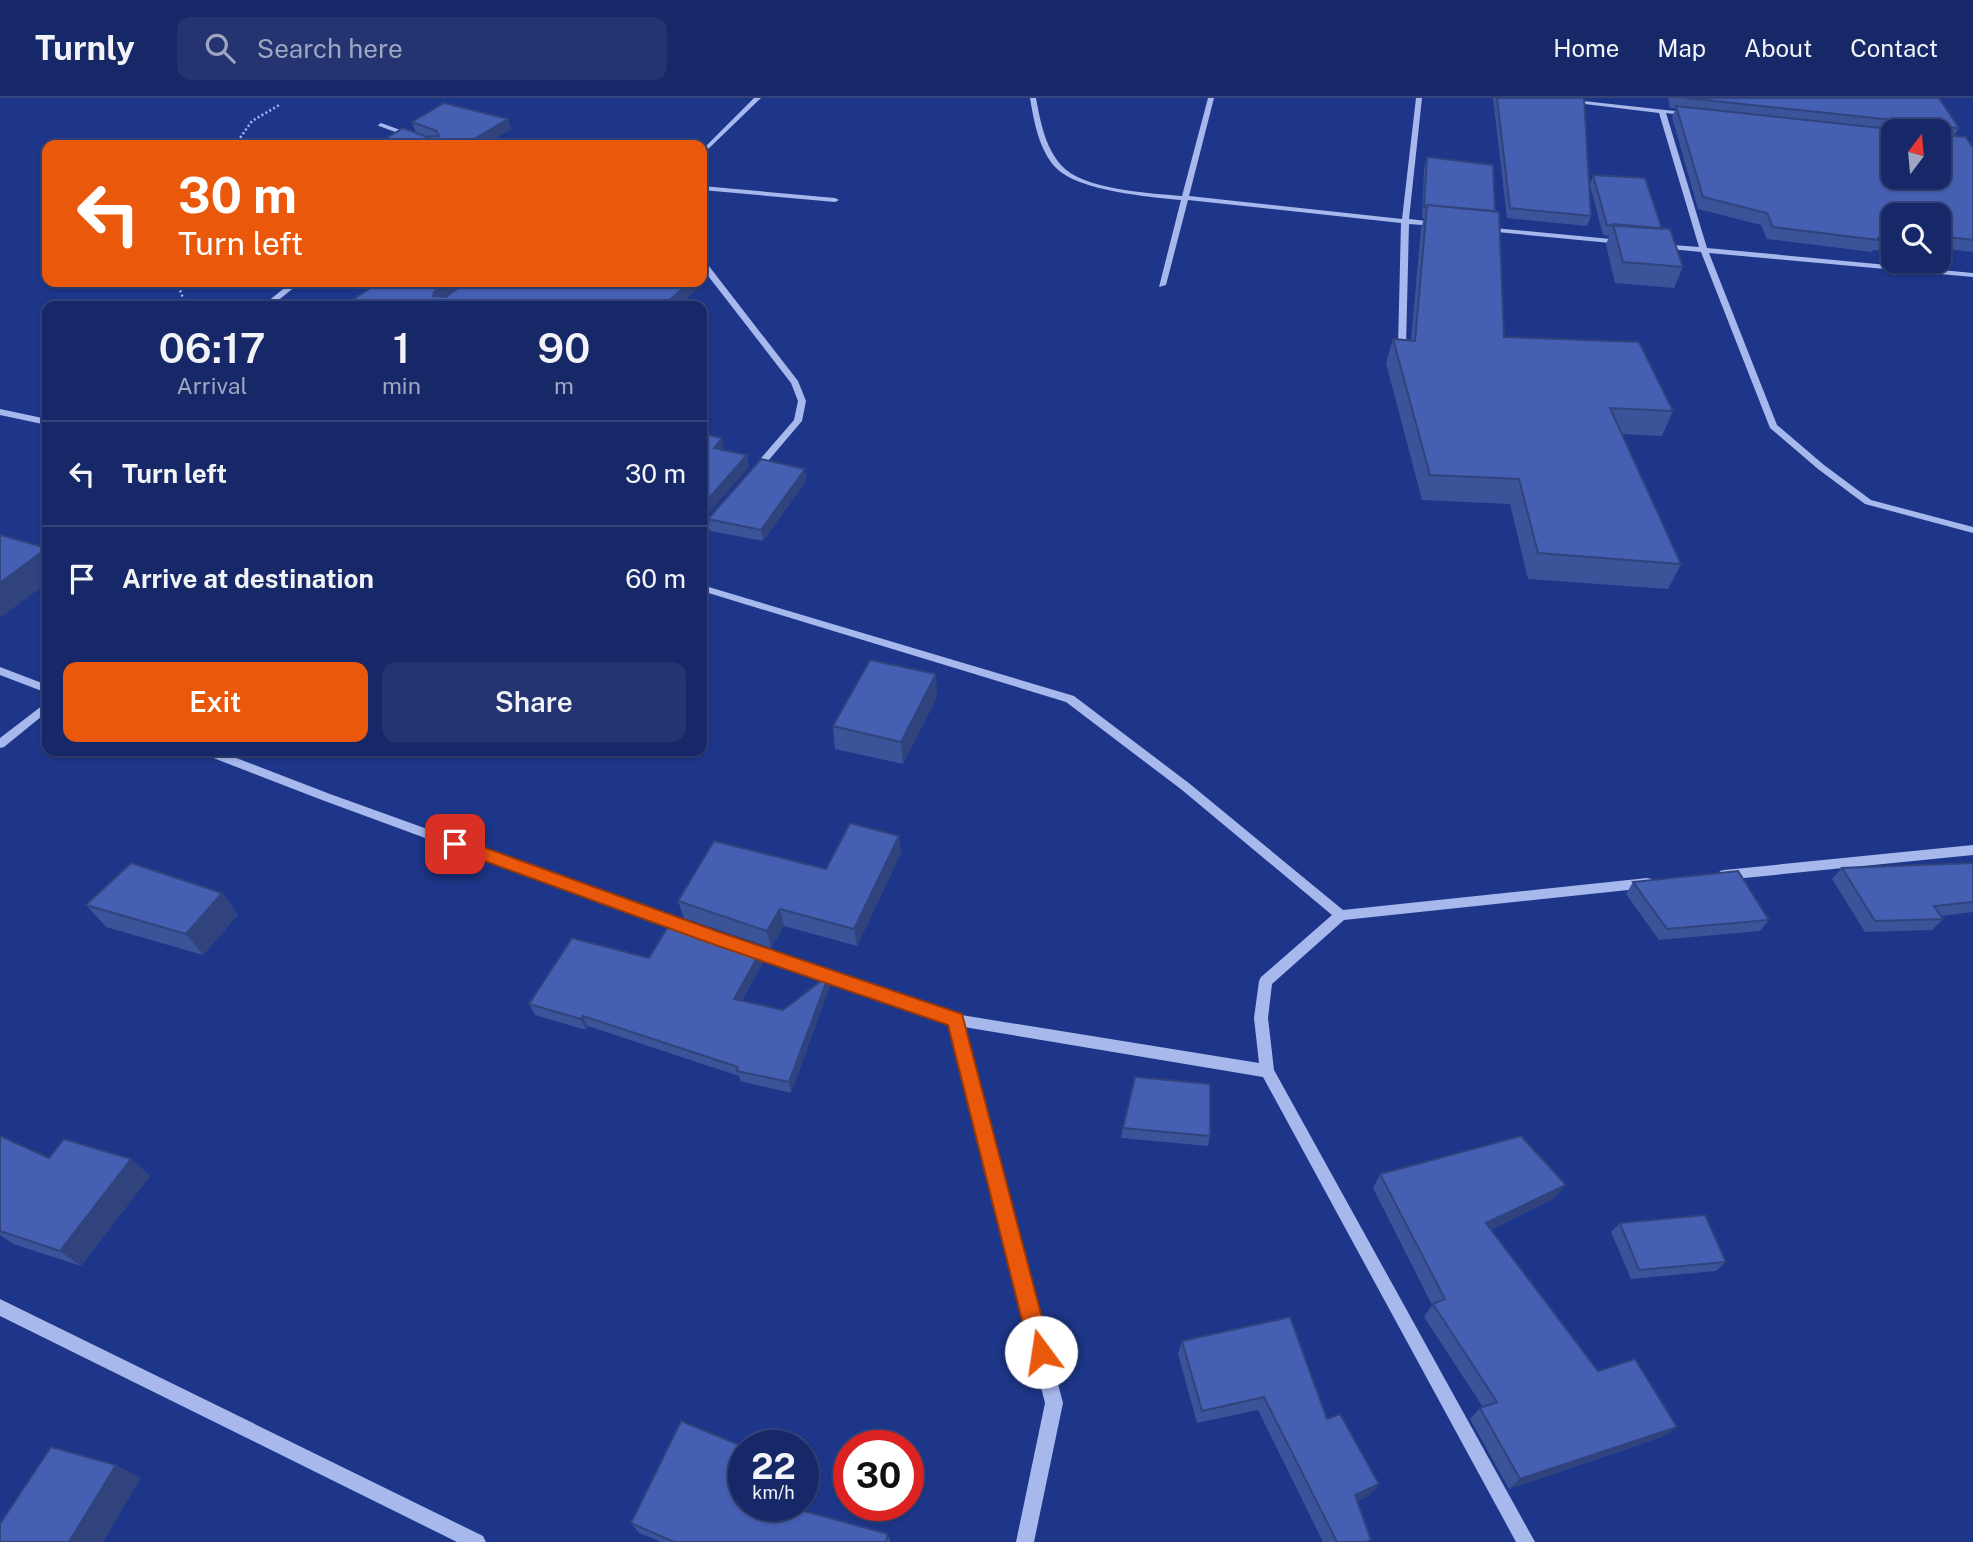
<!DOCTYPE html>
<html lang="en">
<head>
<meta charset="utf-8">
<style>
  :root { --surface:#162867; --page:#233470; --text:#f1f3f6; --muted:#9ea6c0; --line:#35447b; --accent:#ea580c }
  body { margin:0; font-family:"Public Sans",sans-serif; background:var(--page); color:var(--text); height:100vh; display:flex; flex-direction:column; font-size:26px; white-space:nowrap }
  * { box-sizing:border-box; margin:0 }
  p { font-size:23px; color:var(--muted) }
  .icon { flex:none; width:38px; height:38px; fill:none; stroke:currentColor; stroke-width:2; stroke-linecap:round; stroke-linejoin:round }
  .map { position:relative; flex:1; overflow:hidden }
  .sheet { position:absolute; left:42px; top:203px; width:665px; height:455px; display:flex; flex-direction:column; background:var(--surface); border-radius:14px; box-shadow:0 2px 5px #0004,0 0 0 2px var(--line) }
  .sheet>* { flex:none }
  .banner { position:absolute; left:42px; top:42px; width:665px; height:147px; border-radius:14px; box-shadow:0 2px 5px #0004,0 0 0 2px var(--line); background:#ea580c; color:#fff; overflow:hidden }
  .needle { width:46px; rotate:16deg }
  .fabs { position:absolute; left:1881px; top:21px; display:grid; gap:14px }
  .fabs a { display:grid; place-items:center; width:70px; height:70px; border-radius:14px; background:var(--surface); box-shadow:0 2px 5px #0004,0 0 0 2px var(--line); font-size:35px }
  .speed { position:absolute; left:728px; top:1332px; display:flex; gap:14px; font-size:35px; font-weight:700; text-align:center }
  .speed>* { display:grid; place-content:center; width:91px; height:91px; border-radius:50%; background:var(--surface); box-shadow:0 2px 5px #0004,0 0 0 2px var(--line); line-height:1 }
  .speed small { font-size:18px; font-weight:400 }
  .speed .limit { border:10px solid #d22; background:#fff; color:#111 }
  .pin { position:absolute; display:grid; place-items:center; width:60px; height:60px; color:#fff; margin:-30px; border-radius:14px; box-shadow:0 4px 10px #0006 }
  .me { position:absolute; width:77px; margin:-38px; rotate:346deg; stroke-linejoin:round; filter:drop-shadow(0 0 5px #0008) }
  .turn { display:flex; align-items:center; gap:24px; height:147px; padding:0 21px; font-size:32px }
  .turn .icon { width:91px; height:91px; stroke-width:2.5 }
  .turn b { display:block; font-size:49px; line-height:60px }
  .eta { display:flex; justify-content:space-evenly; align-items:center; height:119px; text-align:center }
  .eta b { font-size:42px; font-weight:600; line-height:49px }
  .button { display:flex; gap:14px; margin-top:auto; padding:14px 21px }
  .button a { flex:1; height:80px; border-radius:14px; background:var(--accent); color:#fff; font-size:28px; font-weight:600; line-height:80px; text-align:center }
  .button a+a { background:var(--page); color:var(--text) }
  ul { padding:0; list-style:none }
  li { display:flex; align-items:center; gap:21px; height:105px; padding:0 21px; border-top:2px solid var(--line) }
  li div { flex:1 }
  li b { display:block; font-size:26px }
  li em { font-style:normal }
  header { display:flex; align-items:center; gap:42px; box-sizing:border-box; height:98px; padding:0 35px; background:var(--surface); border-bottom:2px solid var(--line) }
  header strong { font-size:33px }
  nav { display:flex; gap:38px; margin-inline-start:auto; font-size:24px }
  .search { width:490px; height:63px; background:var(--page); display:flex; align-items:center; gap:18px; box-sizing:border-box; padding:0 24px; border-radius:14px; color:var(--muted); font-size:26px }
  .map>svg:first-child { display:block }
  .lines { fill:none; stroke-linecap:round; stroke-linejoin:round }
  .path { stroke:#a7b8ec; stroke-width:2.5; stroke-dasharray:2 2.5; stroke-linecap:butt }
  .minor { fill:#a7b8ec; fill-rule:evenodd }
  .wall { fill:#3b5399 }
  .shaded-wall { fill:#30437d }
  .building { fill:#4560b2; stroke:#30437d; stroke-width:2; fill-rule:evenodd }
  .route { fill:#ea580c; stroke:#983908; stroke-width:2 }
</style>
</head>
<body>
<header>
<strong>Turnly</strong>
<div class="search"><svg class="icon" aria-label="search" viewBox="0 0 24 24"><circle cx="10" cy="10" r="6"/><path d="M15 15l6 6"/></svg>Search here</div>
<nav><a>Home</a><a>Map</a><a>About</a><a>Contact</a></nav>
</header>
<div class="map">
<svg width="1973" height="1444" viewBox="0 0 1973 1444">
  <rect width="100%" height="100%" fill="#1d3689"/>
  <g class="lines">
    <path class="path" d="M235,47L252,23L281,6
      M177,184L186,208"/>
    <path class="minor" d="M754,0H761L702,57V52Z
      M1030,0H1036C1040,22 1045,49 1061,67C1083,92 1149,95 1182,98L1208,0H1214L1189,98L1402,121L1416,0H1422L1409,121L1436,124L1440,126L1436,128L1409,126L1406,248L1402,250L1398,248L1401,125L1188,102L1166,187L1159,189L1181,102C1150,99 1078,93 1056,70C1039,52 1034,24 1030,0Z
      M1535,0H1556L1693,15V17L1691,18L1666,15L1707,150L1973,175V179L1709,155L1777,327L1824,367L1871,402L1973,429V435L1865,406L1818,371L1770,330L1701,154L1660,150L1656,148L1660,146L1699,149L1659,15Z
      M381,25L439,46L440,47H431L379,28L378,27Z
      M702,88L835,100L839,102L835,104L702,92Z
      M1483,129L1621,142L1625,144L1621,146L1486,133L1482,131Z
      M702,163H705L798,283L806,303L802,323L756,377L753,378L748,375L750,373L794,322L798,303L791,285L702,170Z
      M292,184H301L271,208H262Z
      M0,311L47,321V327L0,317Z
      M718,412L723,415L705,435L702,436V427L715,413Z
      M702,487L1074,598L1190,686L1343,812L1647,780L1652,781L1653,785L1652,789L1647,790L1344,822L1272,886L1268,920L1274,972L1535,1444H1516L1263,979L964,929L1063,1305L1034,1444H1016L1045,1305L949,926L742,855L740,851L742,847L747,846L955,916L1259,965L1254,920L1259,883L1261,879L1332,817L1182,692L1066,604L702,493Z
      M0,569L47,587V595L0,577Z
      M47,604V614L4,649L0,650V640Z
      M201,653H218L330,696L691,826L693,830L691,834L686,835L681,834L322,702L203,656Z
      M1973,747V757L1724,782L1720,781L1718,777L1720,773L1724,772Z
      M0,1201L483,1438L486,1444H457L0,1218Z"/>
  </g>
  <path class="wall" d="M1493,0H1584L1591,118L1587,128L1507,120Z
    M1668,0H1939L1959,30L1954,38L1973,50V154L1939,150V117H1894V154L1873,152L1872,154L1767,141L1761,127L1698,111L1672,19L1676,10H1670Z
    M508,21L511,31L484,47H375L416,35L412,24Z
    M1427,59L1495,113L1504,239L1673,313L1662,338L1621,336L1681,466L1668,491L1528,481L1510,406L1422,402L1386,265L1393,241L1411,242L1421,130L1424,120H1422L1424,70Z
    M1593,77L1662,131L1683,169L1674,190L1615,185L1606,147L1609,138L1603,137L1590,87Z
    M697,191L678,208H354L352,202Z
    M805,371L806,383L763,443L710,433L708,421Z
    M937,599L903,666L835,651L833,628Z
    M899,738L901,755L857,848L784,828L771,850L684,820L678,803L826,771Z
    M1973,765V814L1941,818L1943,821L1932,832L1865,834L1832,781L1842,770Z
    M1633,784L1769,822L1760,833L1659,842L1626,796Z
    M222,795L238,817L203,857L106,829L86,807Z
    M761,853L763,864L742,903L783,912L829,877L830,888L791,995L740,983L739,978L588,928L586,932L535,917L529,906L649,860Z
    M1123,1030L1210,1038L1208,1048L1121,1040Z
    M0,1038L49,1060L131,1061L150,1078L81,1168L13,1146L0,1137Z
    M1380,1076L1555,1100L1491,1132L1598,1273L1677,1329L1662,1339L1509,1391L1470,1321L1480,1310L1483,1309L1424,1219L1432,1207L1373,1090Z
    M1620,1125L1726,1164L1716,1173L1631,1181L1611,1134Z
    M1182,1243L1327,1321L1379,1386L1370,1397L1357,1403L1369,1444H1323L1258,1312L1197,1325L1178,1256Z
    M744,1407L888,1436L890,1444H661L639,1435L631,1425Z"/>
  <path class="shaded-wall" d="M508,21L511,31L484,47H464Z
    M448,184H468L437,206L433,198L434,194Z
    M690,184H695L697,191L678,208H663Z
    M707,222L709,234L702,242V228Z
    M722,340L724,353L714,350Z
    M747,357L749,369L702,423V408Z
    M805,371L806,383L763,443L761,432Z
    M47,450V485L0,520V485Z
    M936,576L937,599L903,666L901,644Z
    M899,738L901,755L857,848L854,831Z
    M222,795L238,817L203,857L186,836Z
    M780,811L784,828L771,850L767,833Z
    M761,853L763,864L737,912L734,901Z
    M829,877L830,888L791,995L789,984Z
    M583,918L588,928L586,932L581,921Z
    M131,1061L150,1078L81,1168L60,1153Z
    M1566,1087L1555,1100L1476,1139L1486,1125Z
    M1677,1329L1662,1339L1509,1391L1520,1381Z
    M116,1367L141,1380L103,1444H69Z
    M1379,1386L1370,1397L1346,1407L1355,1397Z"/>
  <path class="building" d="M1497,0H1584L1591,118L1510,110Z
    M1686,0H1939L1959,30L1943,29V37L1966,39L1973,50V142L1939,138V117H1894V141L1878,140V142L1773,129L1767,115L1703,99L1676,8L1899,32L1902,29V23ZM1894,33H1939V79H1894Z
    M444,5L508,21L464,47H375L403,30L427,39L439,38L437,33L412,24Z
    M1427,59L1493,67L1495,113L1427,107V109H1424Z
    M1593,77L1645,80L1662,131L1607,127Z
    M1427,107L1499,114L1504,239L1639,244L1673,313L1610,310L1681,466L1538,455L1519,381L1430,377L1393,241L1415,243Z
    M1613,126L1670,131L1683,169L1623,164Z
    M380,184H448L434,194L433,198L446,199L466,184H690L663,208H361L365,205L352,202Z
    M702,222H707L702,228Z
    M702,336L722,340L714,350L747,357L702,408Z
    M761,361L805,371L761,432L708,421Z
    M0,437L47,450L0,485Z
    M870,562L936,576L901,644L833,628Z
    M850,725L899,738L854,831L780,811L767,833L678,803L714,743L826,771Z
    M131,765L222,795L186,836L86,807Z
    M1973,765V804L1934,808L1943,821L1875,823L1842,770Z
    M1738,773L1769,822L1667,831L1633,784Z
    M672,822L761,853L734,901L783,912L829,877L789,984L737,973L738,969L583,918L581,921L529,906L572,840L649,860Z
    M1135,979L1210,986V1038L1123,1030Z
    M0,1038L49,1060L64,1041L131,1061L60,1153L0,1133Z
    M1521,1038L1566,1087L1486,1125L1598,1273L1635,1261L1677,1329L1520,1381L1480,1310L1497,1304L1433,1206L1445,1201L1380,1076Z
    M1705,1117L1726,1164L1639,1172L1620,1125Z
    M1290,1219L1327,1321L1340,1316L1379,1386L1355,1397L1371,1442L1366,1444H1337L1264,1299L1202,1313L1182,1243Z
    M681,1323L744,1349V1407H782L888,1436L886,1444H674L631,1425Z
    M51,1349L116,1367L69,1444H0V1426Z"/>
  <path class="route" d="M455,739L719,834L962,916L1051,1254L1048,1262L1041,1265L1033,1262L1030,1254L948,927L707,844L449,750L447,746L449,741Z"/>
</svg>
<div class="fabs">
<a><svg class="needle" viewBox="-14 -14 28 28"><path d="M0-13l5 13h-10z" fill="#e53935"/><path d="M0 13l5-13h-10z" fill="#9ea6c0"/></svg></a>
<a><svg class="icon" aria-label="search" viewBox="0 0 24 24"><circle cx="10" cy="10" r="6"/><path d="M15 15l6 6"/></svg></a>
</div>
<div class="speed"><div>22<small>km/h</small></div><div class="limit">30</div></div>
<div class="pin" style="left:455px;top:746px;background:#d93025"><svg class="icon" aria-label="arrive" viewBox="0 0 24 24"><path d="M6 21V4h12l-3 4 3 4H6"/></svg></div>
<svg class="me" style="left:1041px;top:1254px" viewBox="-20 -20 40 40"><circle r="19" fill="#fff"/><path d="M0-13L10 11 0 6-10 11z" fill="#ea580c"/></svg>
<div class="banner">
<div class="turn"><svg class="icon" aria-label="left" viewBox="0 0 24 24"><path d="M17 20v-9H6M10 6l-5 5 5 5"/></svg><div><b>30 m</b>Turn left</div></div>
</div>
<section class="sheet">
<div class="eta">
<div><b>06:17</b><p>Arrival</p></div>
<div><b>1</b><p>min</p></div>
<div><b>90</b><p>m</p></div>
</div>
<ul>
<li><svg class="icon" aria-label="left" viewBox="0 0 24 24"><path d="M17 20v-9H6M10 6l-5 5 5 5"/></svg><div><b>Turn left</b></div><em>30 m</em></li>
<li><svg class="icon" aria-label="arrive" viewBox="0 0 24 24"><path d="M6 21V4h12l-3 4 3 4H6"/></svg><div><b>Arrive at destination</b></div><em>60 m</em></li>
</ul>
<div class="button"><a>Exit</a><a>Share</a></div>
</section>
</div>
</body>
</html>
